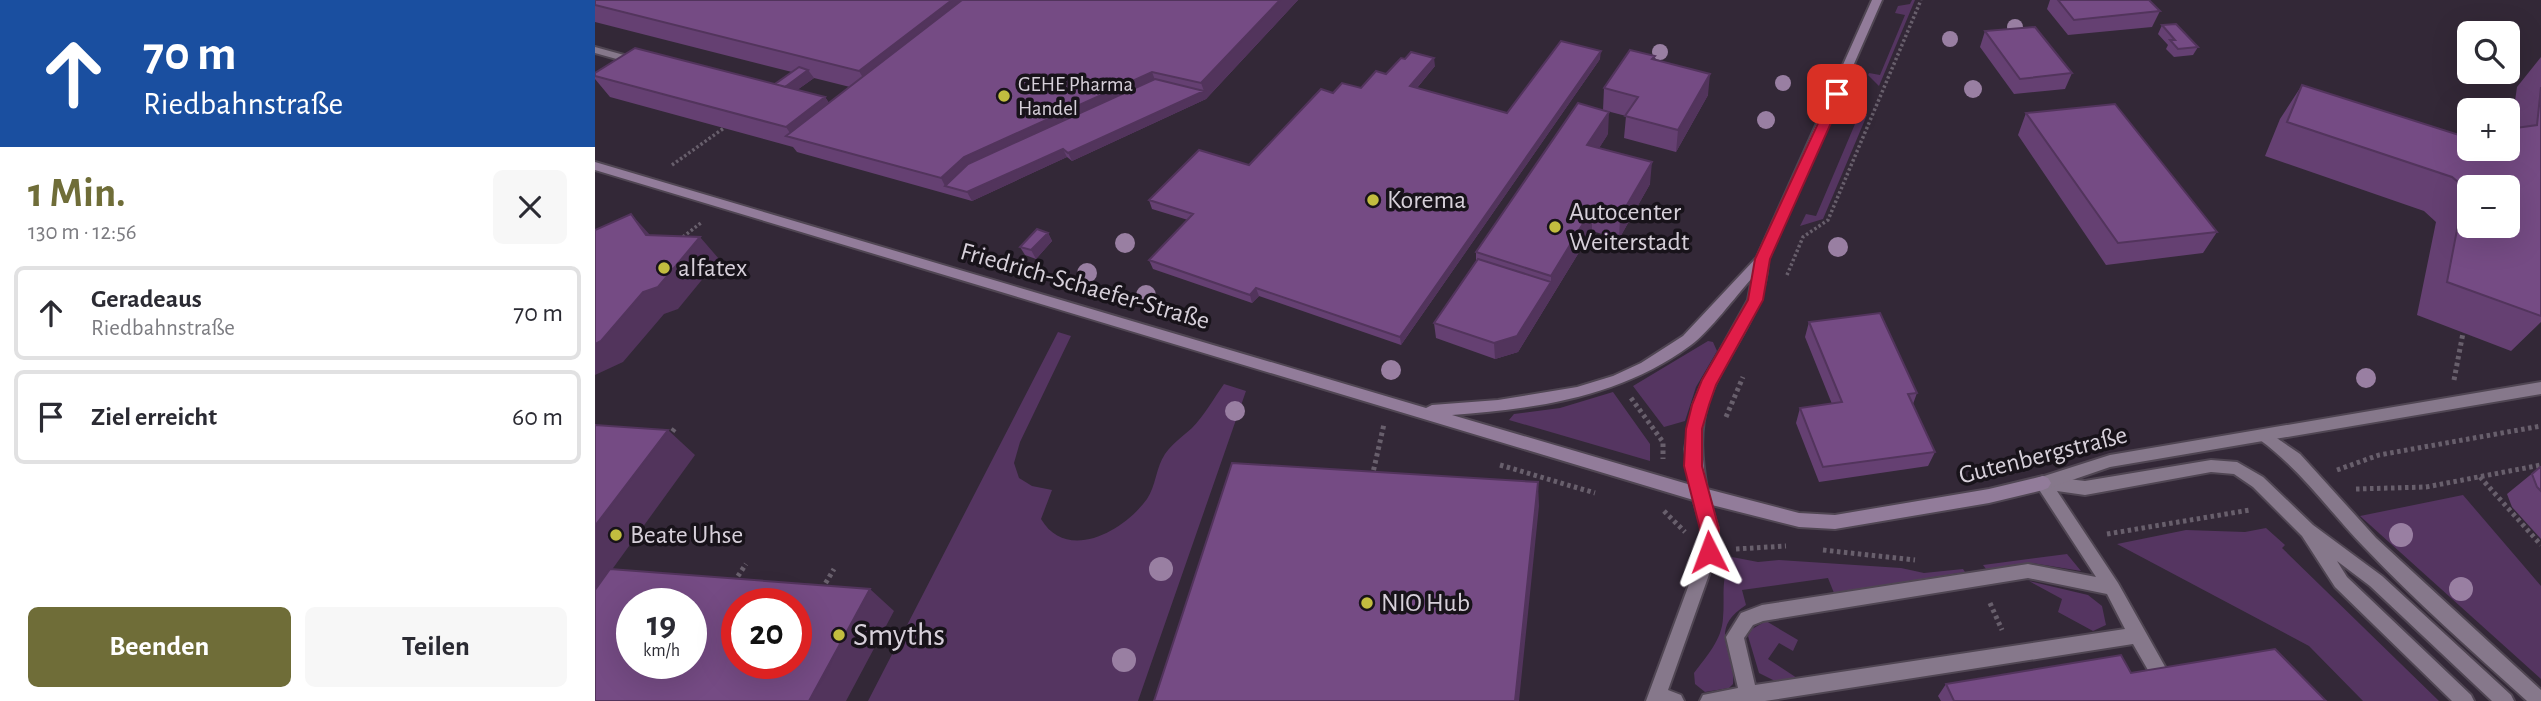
<!DOCTYPE html>
<html lang="de">
<head>
<meta charset="utf-8">
<style>
  :root { --surface:#fff; --page:#f7f7f7; --text:#2b2b33; --muted:#7c7c81; --line:#e1e1e2; --accent:#6f6d38 }
  body { margin:0; font-family:"Alegreya Sans",sans-serif; background:var(--page); color:var(--text); height:100vh; display:flex; flex-direction:column; font-size:26px; white-space:nowrap }
  * { box-sizing:border-box; margin:0 }
  p { font-size:23px; color:var(--muted) }
  .icon { flex:none; width:38px; height:38px; fill:none; stroke:currentColor; stroke-width:2; stroke-linecap:round; stroke-linejoin:round }
  .map { position:relative; flex:1; overflow:hidden }
  .panel { display:flex; flex-direction:column; background:var(--surface); width:595px }
  .panel>* { flex:none }
  .banner { background:#1a4fa0; color:#fff; overflow:hidden }
  .controls { position:absolute; left:1862px; top:21px; display:grid; gap:14px }
  .controls a { display:grid; place-items:center; width:63px; height:63px; border-radius:10px; background:var(--surface); box-shadow:0 7px 28px #0002; font-size:35px }
  .speed { position:absolute; left:21px; top:588px; display:flex; gap:14px; font-size:35px; font-weight:700; text-align:center }
  .speed>* { display:grid; place-content:center; width:91px; height:91px; border-radius:50%; background:var(--surface); box-shadow:0 7px 28px #0002; line-height:1 }
  .speed small { font-size:18px; font-weight:400 }
  .speed .limit { border:10px solid #d22; background:#fff; color:#111 }
  .pin { position:absolute; display:grid; place-items:center; width:60px; height:60px; color:#fff; margin:-30px; border-radius:14px; box-shadow:0 4px 10px #0006 }
  .me { position:absolute; width:77px; margin:-38px; rotate:357deg; stroke-linejoin:round; filter:drop-shadow(0 0 5px #0008) }
  .turn { display:flex; align-items:center; gap:24px; height:147px; padding:0 28px; font-size:32px }
  .turn .icon { width:91px; height:91px; stroke-width:2.5 }
  .turn b { display:block; font-size:49px; line-height:60px }
  .round { display:grid; place-items:center; flex:none; width:74px; height:74px; border-radius:10px; background:var(--page) }
  .head { display:flex; align-items:center; justify-content:space-between; height:119px; padding:0 28px }
  h1 { font-size:42px; font-weight:600; line-height:52px; color:var(--accent) }
  .action { display:flex; gap:14px; margin-top:auto; padding:14px 28px }
  .action a { flex:1; height:80px; border-radius:10px; background:var(--accent); color:#fff; font-size:28px; font-weight:600; line-height:80px; text-align:center }
  .action a+a { background:var(--page); color:var(--text) }
  ul { padding:0; list-style:none }
  li { display:flex; align-items:center; gap:21px; height:94px; margin:0 14px 10px; padding:0 14px; border:4px solid var(--line); border-radius:10px }
  li div { flex:1 }
  li b { display:block; font-size:26px }
  li em { font-style:normal }
  main { display:flex; flex:1; min-height:0 }
  .map>svg:first-child { display:block }
  .green { fill:#553561 }
  .lines { fill:none; stroke-linecap:round; stroke-linejoin:round }
  .lane-casing { stroke:#504653; stroke-width:4 }
  .street-casing { stroke:#504653; stroke-width:4 }
  .secondary-casing { stroke:#504653; stroke-width:4 }
  .path-far1 { stroke:#685f6c; stroke-width:3.5; stroke-dasharray:2.5 2.5; stroke-linecap:butt }
  .path { stroke:#685f6c; stroke-width:5; stroke-dasharray:3.5 3.5; stroke-linecap:butt }
  .lane { fill:#86788b; fill-rule:evenodd }
  .street { fill:#86788b; fill-rule:evenodd }
  .secondary { fill:#927c9a; fill-rule:evenodd }
  .tree { fill:#997fa2 }
  .wall { fill:#654072; fill-rule:evenodd }
  .shaded-wall { fill:#52345c }
  .building { fill:#754b84; stroke:#52345c; stroke-width:2; fill-rule:evenodd }
  .route { fill:#e11d48; stroke:#92132f; stroke-width:2 }
  .poi-dot { fill:#c2bd3f; stroke:#18131a; stroke-width:2.5 }
  .labels { text-anchor:middle; dominant-baseline:central; stroke-width:7; stroke-linejoin:round; paint-order:stroke }
  .far-poi-label { font-size:21px; fill:#d7d0da; stroke:#18131a; text-anchor:start }
  .poi-label { font-size:26px; fill:#d7d0da; stroke:#18131a; text-anchor:start }
  .street-label { font-size:26px; fill:#d7d0da; stroke:#18131a }
  .near-poi-label { font-size:32px; fill:#d7d0da; stroke:#18131a; text-anchor:start }
</style>
</head>
<body>
<main>
<section class="panel">
<div class="banner">
<div class="turn"><svg class="icon" aria-label="ahead" viewBox="0 0 24 24"><path d="M12 20V5M6 11l6-6 6 6"/></svg><div><b>70 m</b>Riedbahnstraße</div></div>
</div>
<div class="head"><div><h1>1 Min.</h1><p>130 m · 12:56</p></div><a class="round"><svg class="icon" aria-label="close" viewBox="0 0 24 24"><path d="M6 6l12 12M18 6L6 18"/></svg></a></div>
<ul>
<li><svg class="icon" aria-label="ahead" viewBox="0 0 24 24"><path d="M12 20V5M6 11l6-6 6 6"/></svg><div><b>Geradeaus</b><p>Riedbahnstraße</p></div><em>70 m</em></li>
<li><svg class="icon" aria-label="arrive" viewBox="0 0 24 24"><path d="M6 21V4h12l-3 4 3 4H6"/></svg><div><b>Ziel erreicht</b></div><em>60 m</em></li>
</ul>
<div class="action"><a>Beenden</a><a>Teilen</a></div>
</section>
<div class="map">
<svg width="1946" height="701" viewBox="0 0 1946 701">
  <rect width="100%" height="100%" fill="#332837"/>
  <path class="green" d="M1317,0H1320L1284,86L1273,75L1274,73L1285,75L1310,15L1300,13L1303,6L1315,4Z
    M1265,115H1272L1228,219L1205,226L1211,214L1221,216L1260,124L1251,121L1252,119Z
    M463,332L476,336L425,442L419,463L424,478L437,486L457,490L446,519C472,563 529,531 552,499C561,486 561,467 570,454C578,443 587,437 597,428C609,416 619,398 629,384L651,391L543,701H273Z
    M1113,341L1118,342L1122,351L1101,387L1090,421L1069,427L1038,386Z
    M1018,392L1055,444V461L914,420L919,414L965,408Z
    M1868,495L1946,586V679L1765,516Z
    M1671,528L1690,545L1687,548L1844,701H1768L1714,646L1522,544L1591,530L1650,532Z
    M1472,554L1486,571L1437,563L1391,569L1388,565Z
    M1137,557L1163,562L1184,560L1306,568L1329,573L1368,569L1370,572L1239,593L1233,578L1147,590L1151,605C1111,631 1141,651 1138,684L1134,688L1110,692L1100,684L1099,673C1111,657 1127,640 1128,618C1130,597 1125,577 1137,557Z
    M1434,581L1493,595L1507,606L1511,625L1498,631L1463,612L1467,599Z
    M1171,621L1203,640L1198,651L1184,643L1173,659L1202,678L1180,681L1164,673L1153,636L1157,629Z"/>
  <g class="lines">
    <defs>
      <path id="lane" d="M0,47L47,60L48,62L43,65L0,53Z
        M1670,430L1705,454L1781,538L1946,690V701H1932C1877,651 1820,601 1769,547C1734,511 1706,470 1665,440L1663,436L1665,432Z
        M1616,460L1642,462L1668,477L1718,525L1787,576L1916,695L1919,701H1897L1775,586L1742,561L1752,577L1876,695L1879,701H1857L1740,587L1707,536L1658,487L1639,474L1616,472L1490,495L1462,491L1523,583L1573,672L1576,678L1573,684L1567,686L1561,684L1538,644L1170,701H1105L1108,695L1143,688L1131,637L1146,613L1167,605L1433,564L1501,577L1443,488L1440,483L1443,478L1448,476L1490,481ZM1433,578L1512,594L1530,629L1160,685L1149,638L1158,625L1168,621Z
        M1105,488L1111,490L1113,495L1123,529L1122,552L1073,690L1086,695L1089,701H1051L1106,552L1107,529L1097,495L1099,490Z"/>
      <path id="street" d="M1946,382V394L1515,467L1448,490L1443,488L1440,483L1443,478L1515,455Z"/>
      <path id="secondary" d="M1277,0H1287L1173,260C1171,316 1129,353 1113,403C1104,432 1107,460 1112,489L1204,513L1240,515L1394,489L1448,476L1453,478L1456,483L1453,488L1448,490L1394,503L1240,529L1204,527L1105,502L0,170V162L831,408L837,405L903,400L982,387L1018,376L1046,363L1088,336L1162,257ZM1157,278L1153,300L1108,381L1098,405L1090,449L1096,485L857,415C941,409 1026,397 1096,345C1115,331 1140,297 1157,278Z"/>
    </defs>
    <use href="#lane" class="lane-casing"/>
    <use href="#street" class="street-casing"/>
    <use href="#secondary" class="secondary-casing"/>
    <path class="path-far1" d="M77,165L129,128
      M84,240L107,222
      M1192,275L1208,237L1233,220L1326,0"/>
    <path class="path" d="M1859,380L1868,333
      M1036,398L1068,442V459
      M1131,417L1148,377
      M73,437L81,427
      M905,465L1000,493
      M1742,470L1784,455L1946,426
      M777,477L789,424
      M1885,477L1946,545
      M1761,489L1831,487L1946,465
      M1069,511L1090,532
      M1512,534L1655,510
      M1141,549L1191,546
      M1228,550L1320,560
      M139,582L151,564
      M227,589L239,569
      M1395,603L1407,630"/>
    <use href="#lane" class="lane"/>
    <use href="#street" class="street"/>
    <use href="#secondary" class="secondary"/>
  </g>
  <g class="tree">
    <circle cx="1420" cy="27" r="8"/>
    <circle cx="1355" cy="39" r="8"/>
    <circle cx="1065" cy="52" r="8"/>
    <circle cx="1188" cy="83" r="8"/>
    <circle cx="1378" cy="89" r="9"/>
    <circle cx="1171" cy="120" r="9"/>
    <circle cx="530" cy="243" r="10"/>
    <circle cx="1243" cy="247" r="10"/>
    <circle cx="492" cy="273" r="10"/>
    <circle cx="551" cy="295" r="10"/>
    <circle cx="796" cy="370" r="10"/>
    <circle cx="1771" cy="378" r="10"/>
    <circle cx="640" cy="411" r="10"/>
    <circle cx="1806" cy="535" r="12"/>
    <circle cx="566" cy="569" r="12"/>
    <circle cx="1866" cy="589" r="12"/>
    <circle cx="529" cy="660" r="12"/>
  </g>
  <path class="wall" d="M0,0H703L611,99L477,161L472,157L377,201L202,152L198,147L15,97L0,79V73L180,84L197,72L0,22ZM219,78L255,87L234,103L230,97L202,90Z
    M1455,0H1554L1565,11L1557,27L1473,35L1452,9Z
    M1567,25L1603,47L1598,55L1579,57L1571,49L1573,45L1563,34Z
    M1390,31L1477,73L1470,89L1419,94L1385,47Z
    M1060,56L1059,60L1113,95L1081,152L1029,138L1031,116L1008,110L1009,88Z
    M1946,57V322L1916,351L1822,315L1841,222L1829,211L1670,156L1685,119L1707,85L1867,136L1916,129L1922,87Z
    M1005,59L806,345L664,296L657,303L558,269L554,260L593,220L557,209L554,200L654,165L738,93L766,88L791,74L840,66L822,88L912,113Z
    M1431,113L1622,232L1608,253L1511,265L1423,135Z
    M1013,134L1004,148L1055,184L1024,239L997,231L923,352L900,359L841,338L839,323L881,261V252Z
    M453,233L457,241L441,259L430,255L425,247Z
    M1214,322L1322,393L1318,404L1340,452L1333,466L1224,482L1201,423L1205,408L1237,404L1210,337Z
    M1945,467H1946V539L1917,507L1912,494Z
    M1536,673L1731,701H1346L1343,696L1351,684Z"/>
  <path class="shaded-wall" d="M357,0H394L277,93L264,71Z
    M685,0H703L611,99L477,161L473,153L609,91L606,83Z
    M1006,51L1005,59L806,345L805,337Z
    M839,58L840,66L816,95L815,86Z
    M213,70L219,78L184,103L178,95Z
    M557,72L563,88L350,186L346,178L369,157Z
    M1115,74L1113,95L1081,152L1083,130Z
    M230,97L244,119L199,139L191,127Z
    M1014,112L1013,134L992,167V145Z
    M468,149L472,157L377,201L372,192Z
    M1057,162L1055,184L1024,239L1025,217Z
    M997,209V231L923,352L900,359L899,343L956,282V276Z
    M36,214L56,236L51,235Z
    M453,233L457,241L441,259L436,250Z
    M105,237L124,259L83,309L69,314L28,362L0,375V344L48,292Z
    M661,288L664,296L657,303L655,295Z
    M73,430L100,455L0,593V526Z
    M943,482L944,506L924,701H920Z
    M275,589L299,611L251,701H214Z"/>
  <path class="building" d="M0,0H357L264,71L0,5Z
    M367,0H685L606,83L557,72L369,157L346,178L191,136Z
    M1463,0H1554L1565,11L1479,20Z
    M1581,24L1603,47L1583,49L1575,40H1580L1567,25Z
    M1440,27L1477,73L1425,79L1390,31Z
    M966,41L1006,51L805,337L661,288L655,295L554,260L598,214L554,200L604,150L654,165L726,89L738,93L747,83L766,88L781,71L791,74L806,58L810,59L816,52L839,58L815,86L912,113Z
    M40,48L230,97L191,127L0,76V73Z
    M1035,50L1060,56L1057,59L1115,74L1083,130L1030,116L1043,97L1009,88Z
    M204,67L213,70L190,87L180,84Z
    M560,79L609,91L473,153L468,149L372,192L350,186L373,164Z
    M1707,85L1867,136L1874,134V149H1913V129L1942,125L1946,87V316L1852,282L1870,188L1857,177L1692,122ZM1874,187H1913V226H1874Z
    M983,103L1014,112L992,145L1057,162L1025,217L997,209L956,276L881,252Z
    M1520,104L1622,232L1523,243L1431,113Z
    M36,214L51,235L105,237L63,287L48,292L6,341L0,344V230Z
    M442,229L453,233L436,250L425,247Z
    M883,259L956,282L922,336L899,343L839,323Z
    M1285,313L1322,393L1313,394L1340,452L1228,467L1205,408L1247,402L1214,322Z
    M0,425L73,430L0,526Z
    M637,463L943,482L920,701H559Z
    M1945,467H1946V491L1942,487L1937,474Z
    M15,569L275,589L214,701H0V590ZM37,604H96V663H37ZM142,604H201V663H142Z
    M1680,649L1731,701H1359L1351,684L1526,655L1536,673Z"/>
  <path class="route" d="M1238,91L1249,94L1175,259L1168,300L1121,385L1114,405L1107,429V466L1124,529L1120,558L1114,560L1107,558L1105,529L1089,466L1091,429L1097,405L1107,380L1153,300L1160,259Z"/>
  <g class="poi-dot">
    <circle cx="409" cy="96" r="7"/>
    <circle cx="778" cy="200" r="7"/>
    <circle cx="960" cy="227" r="7"/>
    <circle cx="69" cy="268" r="7"/>
    <circle cx="21" cy="535" r="7"/>
    <circle cx="772" cy="603" r="7"/>
    <circle cx="244" cy="635" r="7"/>
  </g>
  <g class="labels">
    <g class="far-poi-label">
      <text x="423" y="84">GEHE Pharma<tspan x="423" dy="24">Handel</tspan></text>
    </g>
    <g class="poi-label">
      <text x="792" y="200">Korema</text>
      <text x="974" y="212">Autocenter<tspan x="974" dy="30">Weiterstadt</tspan></text>
      <text x="83" y="268">alfatex</text>
      <text x="35" y="535">Beate Uhse</text>
      <text x="786" y="603">NIO Hub</text>
    </g>
    <g class="street-label">
      <text transform="translate(490 286) rotate(16)">Friedrich-Schaefer-Straße</text>
      <text transform="translate(1448 455) rotate(-14)">Gutenbergstraße</text>
    </g>
    <g class="near-poi-label">
      <text x="258" y="635">Smyths</text>
    </g>
  </g>
</svg>
<div class="controls">
<a><svg class="icon" aria-label="search" viewBox="0 0 24 24"><circle cx="10" cy="10" r="6"/><path d="M15 15l6 6"/></svg></a>
<a>+</a>
<a>−</a>
</div>
<div class="speed"><div>19<small>km/h</small></div><div class="limit">20</div></div>
<div class="pin" style="left:1242px;top:94px;background:#d93025"><svg class="icon" aria-label="arrive" viewBox="0 0 24 24"><path d="M6 21V4h12l-3 4 3 4H6"/></svg></div>
<svg class="me" style="left:1114px;top:552px" viewBox="-20 -20 40 40"><path d="M0-17L14 15 0 8-14 15z" fill="#e11d48" stroke="#fff" stroke-width="4"/></svg>
</div>
</main>
</body>
</html>
